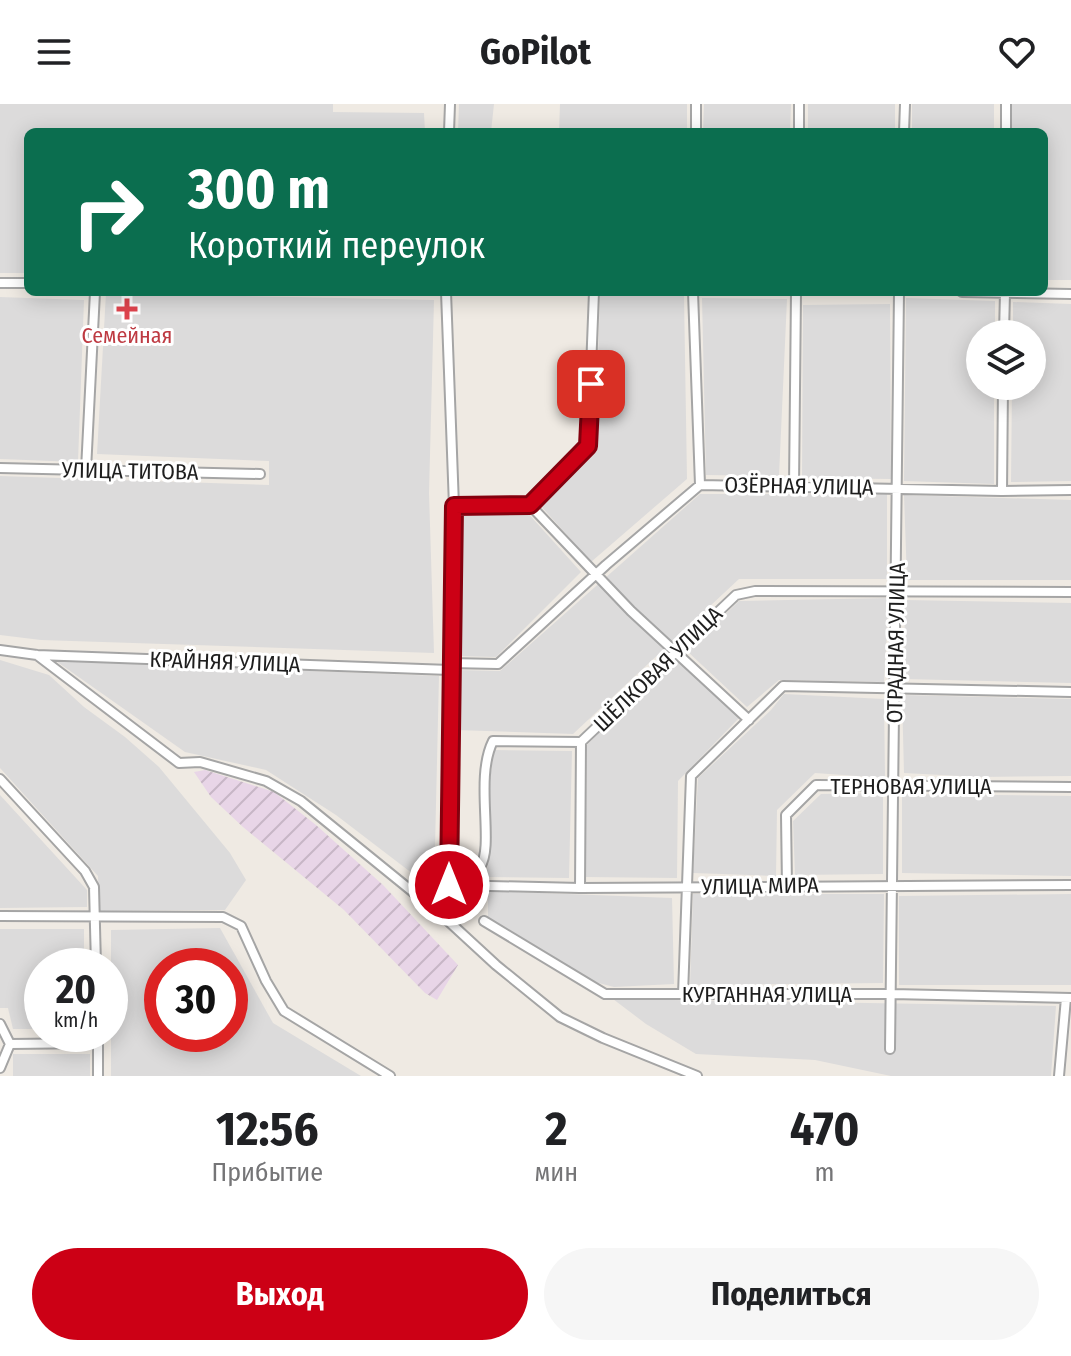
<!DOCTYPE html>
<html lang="ru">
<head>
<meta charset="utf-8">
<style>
  :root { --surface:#fff; --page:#f6f6f6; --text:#202124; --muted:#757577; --accent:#cc0015 }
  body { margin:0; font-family:"Fira Sans Condensed",sans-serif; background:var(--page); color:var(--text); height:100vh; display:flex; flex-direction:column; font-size:30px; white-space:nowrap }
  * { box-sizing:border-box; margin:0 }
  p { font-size:26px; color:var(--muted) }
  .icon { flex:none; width:44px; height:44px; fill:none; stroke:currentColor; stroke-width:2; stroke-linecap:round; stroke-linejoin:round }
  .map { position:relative; height:972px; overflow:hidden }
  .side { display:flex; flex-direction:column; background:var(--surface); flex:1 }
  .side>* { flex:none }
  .banner { position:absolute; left:24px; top:24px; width:1024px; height:168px; border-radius:12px; box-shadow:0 4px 20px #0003; background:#0b6e4f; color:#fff; overflow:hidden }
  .buttons { position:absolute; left:966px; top:216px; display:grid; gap:16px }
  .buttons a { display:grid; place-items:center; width:80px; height:80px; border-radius:50%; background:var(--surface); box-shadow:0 4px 20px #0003; font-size:40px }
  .speed { position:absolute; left:24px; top:844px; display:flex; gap:16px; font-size:40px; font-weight:700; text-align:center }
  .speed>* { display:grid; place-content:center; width:104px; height:104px; border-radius:50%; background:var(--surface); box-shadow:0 4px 20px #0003; line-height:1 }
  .speed small { font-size:20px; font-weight:400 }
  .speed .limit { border:12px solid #d22; background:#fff; color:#111 }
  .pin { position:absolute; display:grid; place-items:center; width:68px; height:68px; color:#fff; margin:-34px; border-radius:16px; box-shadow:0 4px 12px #0006 }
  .me { position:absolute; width:88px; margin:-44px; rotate:0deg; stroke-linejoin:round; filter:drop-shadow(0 0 6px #0008) }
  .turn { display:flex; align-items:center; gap:28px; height:168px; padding:0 32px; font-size:36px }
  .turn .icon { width:104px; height:104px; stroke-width:2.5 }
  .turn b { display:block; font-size:56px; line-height:68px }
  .eta { display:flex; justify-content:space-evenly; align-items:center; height:136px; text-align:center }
  .eta b { font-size:48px; font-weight:700; line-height:56px }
  .action { display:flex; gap:16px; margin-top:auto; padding:16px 32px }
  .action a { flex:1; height:92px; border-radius:48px; background:var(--accent); color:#fff; font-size:32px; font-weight:700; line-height:92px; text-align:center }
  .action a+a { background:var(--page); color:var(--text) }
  header { display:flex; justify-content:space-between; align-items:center; height:104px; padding:0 32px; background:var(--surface); font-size:36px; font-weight:700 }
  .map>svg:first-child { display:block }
  .residential { fill:#dcdbdb; fill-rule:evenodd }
  .industrial { fill:url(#industrial-furrows) }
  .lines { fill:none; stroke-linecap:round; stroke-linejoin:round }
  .street-casing { stroke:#a5a5a5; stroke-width:12 }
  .street { stroke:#fff; stroke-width:8 }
  .route-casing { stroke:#85000e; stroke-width:20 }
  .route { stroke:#cc0015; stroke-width:14 }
  .health-dot { fill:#e0444e; stroke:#fff; stroke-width:3 }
  .labels { text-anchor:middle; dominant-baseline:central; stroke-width:6; stroke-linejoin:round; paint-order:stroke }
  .health-label { font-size:22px; fill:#be3a42; stroke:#fff }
  .street-label { font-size:22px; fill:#1e1e1e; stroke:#fff }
</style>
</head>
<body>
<header><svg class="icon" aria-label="menu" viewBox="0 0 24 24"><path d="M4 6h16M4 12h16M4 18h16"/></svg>GoPilot<svg class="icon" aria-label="heart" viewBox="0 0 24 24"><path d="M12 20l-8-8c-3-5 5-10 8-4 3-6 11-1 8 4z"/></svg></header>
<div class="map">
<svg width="1071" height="972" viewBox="0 0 1071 972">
  <defs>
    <pattern id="industrial-furrows" width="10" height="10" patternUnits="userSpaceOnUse" patternTransform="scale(2)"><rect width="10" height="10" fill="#e8d5e7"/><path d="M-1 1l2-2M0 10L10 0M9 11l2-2" fill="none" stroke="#c7b6c6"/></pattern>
  </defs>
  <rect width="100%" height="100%" fill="#efeae3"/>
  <path class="residential" d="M0,0H333V8L424,9L425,28H28V169H0Z
    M459,0H494L491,28H458Z
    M560,0H687V28H559Z
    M704,0H791L790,28H703Z
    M808,0H895V28H808Z
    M912,0H994V28H912Z
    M1012,0H1071V176H1044V28H1012Z
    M106,189L434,196L429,389L434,549L41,536L0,531V372L269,381V357L97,350Z
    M600,192H684L687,375L591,458L540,401L595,346Z
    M0,193L84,196L78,358L0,355Z
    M702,194L787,195L779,372L706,371Z
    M906,194L995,197V230H980V282H994V380L904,377Z
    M1013,198L1071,200V377L1011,378L1012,282H1032V230H1013Z
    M890,200L891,375L802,374L803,201Z
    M700,390H887V475H739L573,630L456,626V566L500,567Z
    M904,391L1071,396V476H907Z
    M525,406L581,468L496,553L455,552L462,407Z
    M889,494L884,578L779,576L747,603L687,547L739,497Z
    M905,496L1071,499V579L904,575Z
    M673,552L739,614L678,677L677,774L585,773L587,641Z
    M0,556L49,571L84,603L125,633L159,663L230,749L246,776L225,806L99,807L98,772L0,664Z
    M56,557L439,572L434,786L336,711L266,666L185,648Z
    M784,590L884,595L885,674L815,669L777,706L776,772L693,769L698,674L771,606Z
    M902,591L1071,595V672L979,673L904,669Z
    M494,646L572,647L569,774L485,773L490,751V675Z
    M883,689V770L795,771L793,717L821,690Z
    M902,690L1071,692V772L902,769Z
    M0,691L87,786V803L0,804Z
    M488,787L672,794L674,880L614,883L591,877L488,813Z
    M693,790H884L883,879L690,881Z
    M1071,790V881H899V792Z
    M220,824L273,919L361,972H111V826ZM162,862H230V930H162Z
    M0,825H84V862H42V925H13L8,904H0Z
    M613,895L1056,902L1051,972H891L815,956L696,950L646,920Z
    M13,950H90V972H13Z"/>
  <path class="industrial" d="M205,666L274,688L316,721L383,781L458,861L437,896L425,889L344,806L243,723L211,693L194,668Z"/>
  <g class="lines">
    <defs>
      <path id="street" d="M449,28L450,0
        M696,28V0
        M799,28V0
        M904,28L905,0
        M1006,28V0
        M0,179H28
        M693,188L700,381
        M962,188L1071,190
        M1004,230L1005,188
        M0,364L260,370
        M86,366L95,188
        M794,382L796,188
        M1002,387L1003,282
        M530,401L631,507L749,616
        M454,402L530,401L588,342L594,188
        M0,546L37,551L450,566
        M37,551L179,659L200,658L266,677L301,697L445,814L449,781L454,402L446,188
        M450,559L498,560L606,461L700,381L1002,387L1071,386
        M0,675L85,767L94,783L96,862
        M453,780C462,776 474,772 480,763C495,741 474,675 493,637L581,638
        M449,781L580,784L1071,781
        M787,782L786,711L816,681L1071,683
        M580,784L581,638L736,491L755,487L1071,488
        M0,812L223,813L241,822L266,877L284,907L390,972
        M445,814L496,861L560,913L603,934L697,972
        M484,817L605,890H892L1071,894
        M683,890L691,672L783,582L1071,588
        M0,920L10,940L98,939
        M98,930V972
        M890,945L899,188
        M0,964L10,940
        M1059,972L1066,894"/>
    </defs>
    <use href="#street" class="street-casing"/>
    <use href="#street" class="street"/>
  </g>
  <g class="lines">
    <defs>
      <path id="route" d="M449,781L454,402L530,401L588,342L591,280"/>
    </defs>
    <use href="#route" class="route-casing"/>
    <use href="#route" class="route"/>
  </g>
  <path class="health-dot" d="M123 193h8v8h8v8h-8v8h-8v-8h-8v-8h8z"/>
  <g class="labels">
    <g class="health-label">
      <text x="127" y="231">Семейная</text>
    </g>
    <g class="street-label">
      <text transform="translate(130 367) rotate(1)">УЛИЦА ТИТОВА</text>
      <text transform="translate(799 382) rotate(1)">ОЗЁРНАЯ УЛИЦА</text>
      <text transform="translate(896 539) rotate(-89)">ОТРАДНАЯ УЛИЦА</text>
      <text transform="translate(225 558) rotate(2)">КРАЙНЯЯ УЛИЦА</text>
      <text transform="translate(658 565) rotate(-44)">ШЁЛКОВАЯ УЛИЦА</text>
      <text x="911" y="682">ТЕРНОВАЯ УЛИЦА</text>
      <text transform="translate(760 782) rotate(-1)">УЛИЦА МИРА</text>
      <text x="767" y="890">КУРГАННАЯ УЛИЦА</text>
    </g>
  </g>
</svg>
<div class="buttons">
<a><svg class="icon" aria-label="layers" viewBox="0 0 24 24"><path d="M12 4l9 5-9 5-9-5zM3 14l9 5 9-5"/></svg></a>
</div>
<div class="speed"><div>20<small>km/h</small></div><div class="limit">30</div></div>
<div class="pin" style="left:591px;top:280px;background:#d93025"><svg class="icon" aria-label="arrive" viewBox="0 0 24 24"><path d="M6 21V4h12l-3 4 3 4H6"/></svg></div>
<svg class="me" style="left:449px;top:781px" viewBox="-20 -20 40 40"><circle r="17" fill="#cc0015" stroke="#fff" stroke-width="3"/><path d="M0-11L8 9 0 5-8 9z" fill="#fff"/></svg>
<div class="banner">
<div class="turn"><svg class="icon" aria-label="right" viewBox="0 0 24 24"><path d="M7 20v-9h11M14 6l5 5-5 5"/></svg><div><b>300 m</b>Короткий переулок</div></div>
</div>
</div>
<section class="side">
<div class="eta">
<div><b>12:56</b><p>Прибытие</p></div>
<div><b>2</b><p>мин</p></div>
<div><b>470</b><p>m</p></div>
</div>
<div class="action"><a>Выход</a><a>Поделиться</a></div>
</section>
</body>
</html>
